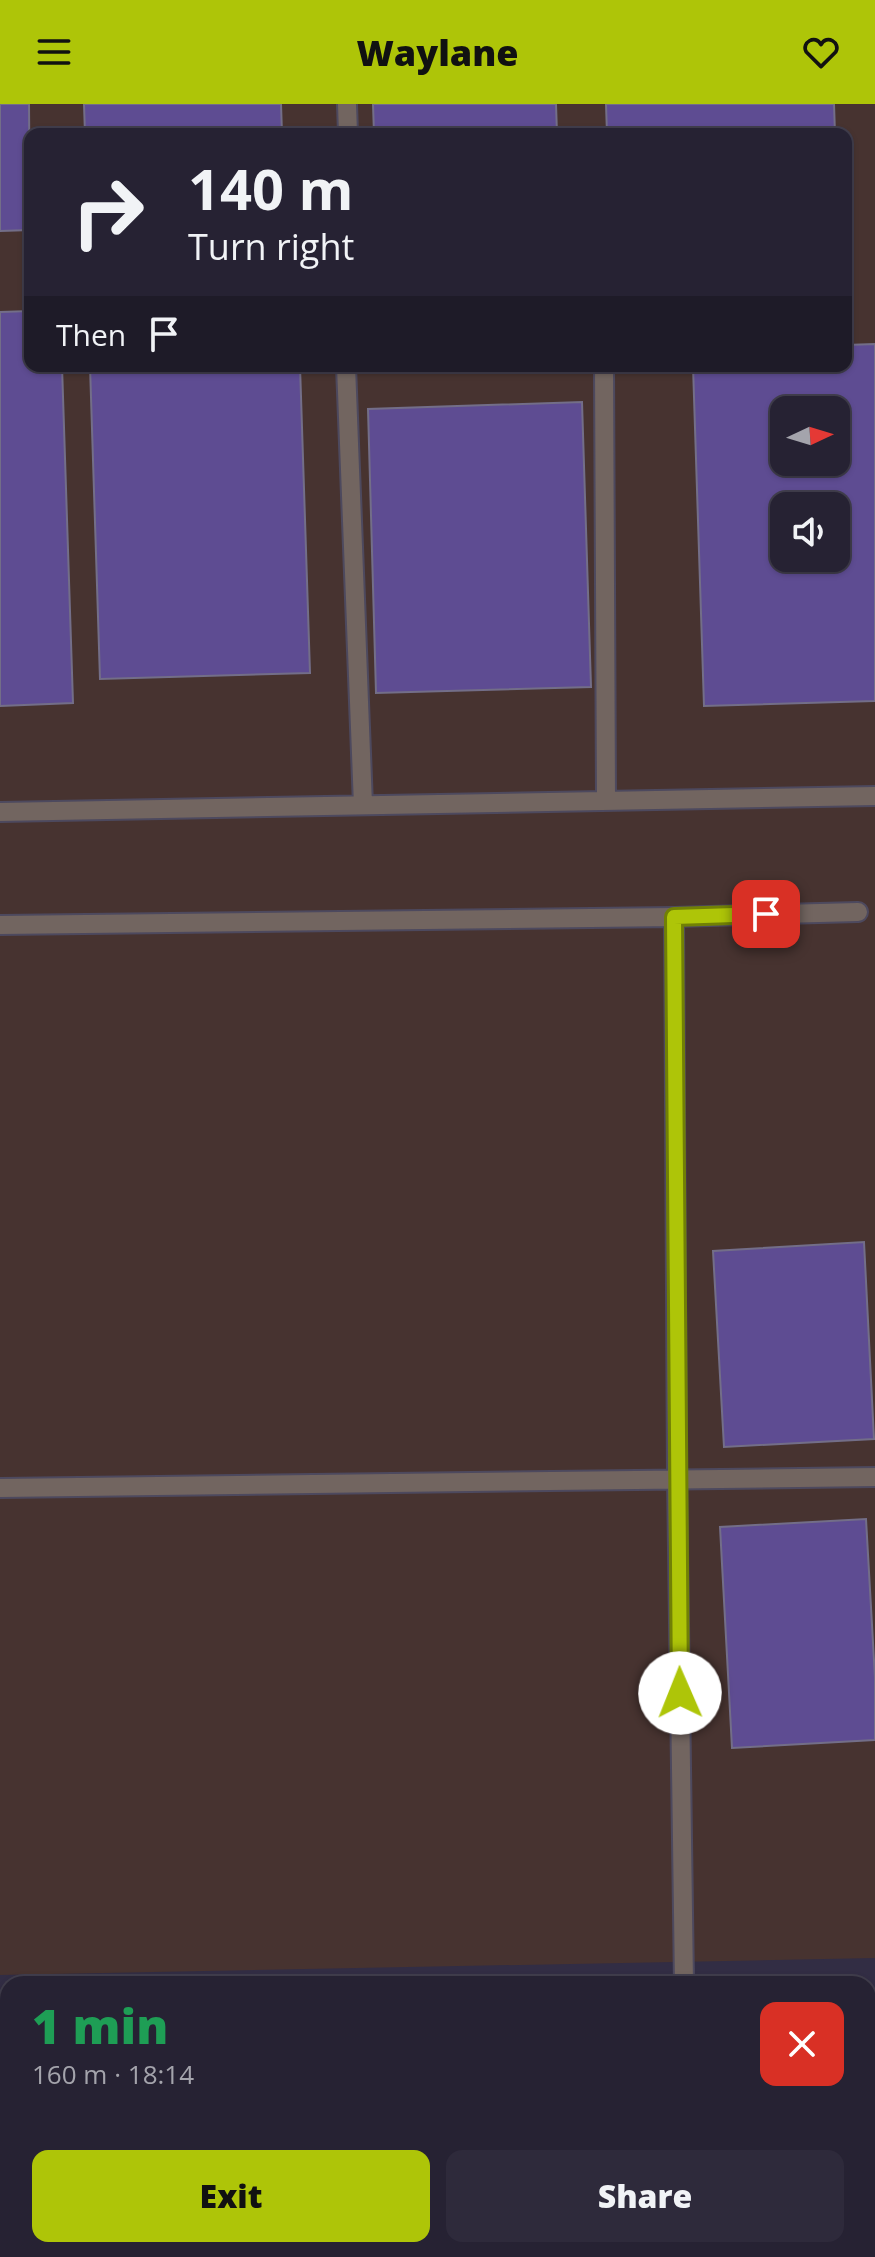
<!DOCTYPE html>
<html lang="en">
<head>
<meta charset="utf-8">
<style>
  :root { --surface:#262233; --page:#2e2a3b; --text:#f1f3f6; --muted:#a4a4ac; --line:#423f4e; --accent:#aec508 }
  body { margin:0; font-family:"Open Sans",sans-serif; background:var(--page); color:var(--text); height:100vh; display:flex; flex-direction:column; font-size:30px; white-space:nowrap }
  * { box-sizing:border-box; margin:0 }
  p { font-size:26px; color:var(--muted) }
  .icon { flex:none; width:44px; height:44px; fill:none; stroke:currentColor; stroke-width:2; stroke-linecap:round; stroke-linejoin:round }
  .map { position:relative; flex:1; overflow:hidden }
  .sheet { position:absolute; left:0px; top:1872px; width:876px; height:282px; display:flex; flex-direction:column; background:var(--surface); border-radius:24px 24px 0 0; box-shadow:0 2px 6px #0004,0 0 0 2px var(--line) }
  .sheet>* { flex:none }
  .banner { position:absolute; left:24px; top:24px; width:828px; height:244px; border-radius:16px; box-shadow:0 2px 6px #0004,0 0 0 2px var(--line); background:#262233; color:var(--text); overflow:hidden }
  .needle { width:52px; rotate:86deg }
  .controls { position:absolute; left:770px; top:292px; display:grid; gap:16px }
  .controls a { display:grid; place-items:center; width:80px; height:80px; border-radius:16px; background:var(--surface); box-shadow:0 2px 6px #0004,0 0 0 2px var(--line); font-size:40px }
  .pin { position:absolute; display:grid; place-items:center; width:68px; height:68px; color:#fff; margin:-34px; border-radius:16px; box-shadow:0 4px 12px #0006 }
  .me { position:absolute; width:88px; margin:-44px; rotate:359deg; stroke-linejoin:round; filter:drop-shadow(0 0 6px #0008) }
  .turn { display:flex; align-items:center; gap:28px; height:168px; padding:0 32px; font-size:36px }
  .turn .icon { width:104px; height:104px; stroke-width:2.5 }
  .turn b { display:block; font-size:56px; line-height:68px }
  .then { display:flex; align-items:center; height:76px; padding:0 32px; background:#0003; gap:16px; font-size:30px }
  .round { display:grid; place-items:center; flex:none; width:84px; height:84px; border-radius:16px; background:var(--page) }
  .overview { display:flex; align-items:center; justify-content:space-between; height:136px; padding:0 32px }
  h1 { font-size:48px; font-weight:800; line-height:60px; color:#1e9e55 }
  .button { display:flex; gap:16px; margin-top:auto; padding:16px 32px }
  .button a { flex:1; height:92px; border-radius:16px; background:var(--accent); color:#111; font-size:32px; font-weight:800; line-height:92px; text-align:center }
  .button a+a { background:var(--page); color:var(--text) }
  header { display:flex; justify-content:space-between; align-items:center; height:104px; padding:0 32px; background:var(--accent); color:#111; font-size:36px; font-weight:800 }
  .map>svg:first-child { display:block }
  .industrial { fill:#473330; fill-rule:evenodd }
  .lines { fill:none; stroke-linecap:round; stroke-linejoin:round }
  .stream { stroke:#00202d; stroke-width:11 }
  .building { fill:#5e4c92; stroke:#736e88; stroke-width:2; fill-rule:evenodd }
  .lane-casing { stroke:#4d495e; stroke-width:22 }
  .secondary-casing { stroke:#4d495e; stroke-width:24 }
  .lane { stroke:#726560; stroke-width:18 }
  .secondary { stroke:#96827a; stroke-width:20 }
  .rail { stroke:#bbb8c8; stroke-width:6; stroke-dasharray:12 6; stroke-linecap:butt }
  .route-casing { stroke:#718005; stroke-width:20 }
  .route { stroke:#aec508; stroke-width:14 }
</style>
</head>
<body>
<header><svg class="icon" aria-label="menu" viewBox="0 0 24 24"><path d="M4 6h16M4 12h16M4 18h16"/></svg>Waylane<svg class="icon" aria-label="heart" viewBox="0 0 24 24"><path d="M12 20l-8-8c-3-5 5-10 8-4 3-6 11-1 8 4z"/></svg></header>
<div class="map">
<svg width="875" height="2153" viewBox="0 0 875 2153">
  <rect width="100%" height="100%" fill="#322d44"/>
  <path class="industrial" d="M0,0H875V1854L0,1871ZM30,30H846V262H30ZM784,306H836V358H784ZM784,402H836V454H784Z"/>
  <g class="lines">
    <path class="stream" d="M868,2142L875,2141
      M483,2153L719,2146"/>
  </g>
  <path class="building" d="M0,0H29L30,126L0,127Z
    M84,0H281L282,30H85Z
    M373,0H556L557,30H374Z
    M606,0H834L835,30H607Z
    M30,207V262H62L73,599L0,602V208Z
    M875,240V597L704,602L693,262H846V241ZM784,306H836V358H784ZM784,402H836V454H784Z
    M90,262H300L310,569L100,575Z
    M582,298L591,583L376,589L368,305Z
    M864,1138L874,1335L724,1343L713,1147Z
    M866,1415L875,1574V1636L732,1644L720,1423Z"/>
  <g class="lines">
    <defs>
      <path id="lane" d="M347,0L348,30
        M346,262L363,701
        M604,262L606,697
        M0,708L875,692
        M674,813L677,1374L684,1880
        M0,821L674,813L858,808
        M0,1384L875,1373"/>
      <path id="secondary" d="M0,1930H8
        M868,1936L875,1935
        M0,1968L8,1967
        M868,2052H875
        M0,2074H8
        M0,2121L8,2120"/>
    </defs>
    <use href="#lane" class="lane-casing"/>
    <use href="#secondary" class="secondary-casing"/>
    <use href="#lane" class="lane"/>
    <use href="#secondary" class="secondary"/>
    <path class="rail" d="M868,1968L875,1967
      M0,1995H8
      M868,2011H875
      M0,2038H8"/>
  </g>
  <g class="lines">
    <defs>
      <path id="route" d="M680,1589L674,813L766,810"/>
    </defs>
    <use href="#route" class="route-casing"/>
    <use href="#route" class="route"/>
  </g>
</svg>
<div class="controls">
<a><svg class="needle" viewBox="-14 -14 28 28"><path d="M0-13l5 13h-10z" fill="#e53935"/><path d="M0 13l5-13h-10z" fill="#a4a4ac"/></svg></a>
<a><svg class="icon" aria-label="sound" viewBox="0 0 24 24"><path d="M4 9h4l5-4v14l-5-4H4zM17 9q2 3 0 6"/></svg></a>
</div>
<div class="pin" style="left:766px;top:810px;background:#d93025"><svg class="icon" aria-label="arrive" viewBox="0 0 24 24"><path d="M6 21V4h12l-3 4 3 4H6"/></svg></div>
<svg class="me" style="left:680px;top:1589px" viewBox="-20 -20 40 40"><circle r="19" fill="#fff"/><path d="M0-13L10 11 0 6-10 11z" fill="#aec508"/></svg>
<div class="banner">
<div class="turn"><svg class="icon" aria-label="right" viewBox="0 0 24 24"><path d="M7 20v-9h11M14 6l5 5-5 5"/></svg><div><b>140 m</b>Turn right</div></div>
<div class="then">Then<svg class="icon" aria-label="arrive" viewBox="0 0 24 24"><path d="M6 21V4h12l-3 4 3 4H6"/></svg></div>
</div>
<section class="sheet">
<div class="overview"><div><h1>1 min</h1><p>160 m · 18:14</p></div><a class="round" style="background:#d93025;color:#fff"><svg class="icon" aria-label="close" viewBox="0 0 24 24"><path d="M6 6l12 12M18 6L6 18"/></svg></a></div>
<div class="button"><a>Exit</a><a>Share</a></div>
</section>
</div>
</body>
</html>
